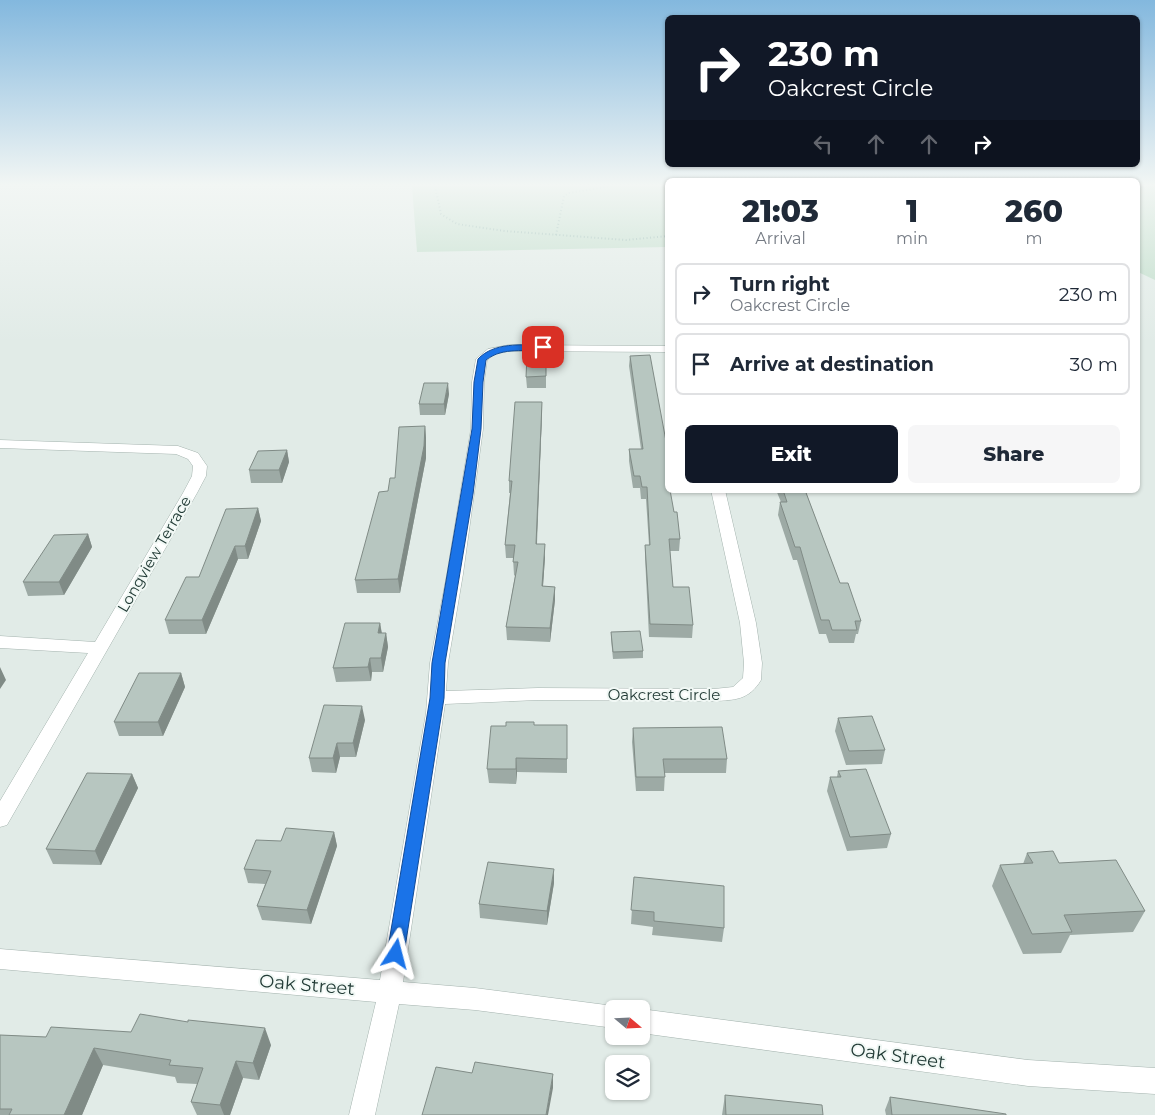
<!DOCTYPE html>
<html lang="en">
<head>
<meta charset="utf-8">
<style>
  :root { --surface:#fff; --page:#f6f6f7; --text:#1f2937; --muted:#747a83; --line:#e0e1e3; --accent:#111827 }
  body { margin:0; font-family:Montserrat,sans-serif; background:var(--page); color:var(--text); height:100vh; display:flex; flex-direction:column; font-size:19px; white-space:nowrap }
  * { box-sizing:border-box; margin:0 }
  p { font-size:16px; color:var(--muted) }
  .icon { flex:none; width:28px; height:28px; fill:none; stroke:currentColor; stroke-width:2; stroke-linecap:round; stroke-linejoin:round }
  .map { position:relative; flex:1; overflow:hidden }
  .drawer { position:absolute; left:665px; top:178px; width:475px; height:315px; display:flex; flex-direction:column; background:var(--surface); border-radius:8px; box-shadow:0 1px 4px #0004 }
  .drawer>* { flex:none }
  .guide { position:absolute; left:665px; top:15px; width:475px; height:152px; border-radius:8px; box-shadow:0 1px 4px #0004; background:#111827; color:#fff; overflow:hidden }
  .needle { width:32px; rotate:109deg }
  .controls { position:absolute; left:605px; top:1000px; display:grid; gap:10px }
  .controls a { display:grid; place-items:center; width:45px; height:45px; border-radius:8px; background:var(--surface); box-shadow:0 1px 4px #0004; font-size:25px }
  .pin { position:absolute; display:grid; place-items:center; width:42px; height:42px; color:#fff; margin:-21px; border-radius:10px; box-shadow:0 2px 8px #0006 }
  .me { position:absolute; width:55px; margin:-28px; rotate:9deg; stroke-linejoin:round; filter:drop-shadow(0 0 4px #0008) }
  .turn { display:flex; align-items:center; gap:18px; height:105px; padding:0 20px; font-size:22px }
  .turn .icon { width:65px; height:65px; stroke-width:2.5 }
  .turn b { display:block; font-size:35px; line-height:42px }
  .lanes { display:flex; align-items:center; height:48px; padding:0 20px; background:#0003; justify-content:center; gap:25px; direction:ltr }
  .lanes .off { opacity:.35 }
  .eta { display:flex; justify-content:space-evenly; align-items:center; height:85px; text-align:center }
  .eta b { font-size:30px; font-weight:800; line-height:35px }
  .cta { display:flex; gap:10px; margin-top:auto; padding:10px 20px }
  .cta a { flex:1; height:58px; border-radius:8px; background:var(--accent); color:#fff; font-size:20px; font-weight:800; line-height:58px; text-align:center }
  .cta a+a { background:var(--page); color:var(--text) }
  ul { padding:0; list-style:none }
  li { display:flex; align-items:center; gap:15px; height:62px; margin:0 10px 8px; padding:0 10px; border:2px solid var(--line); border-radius:8px }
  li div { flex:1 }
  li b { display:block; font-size:19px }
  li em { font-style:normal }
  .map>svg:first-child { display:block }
  .green { fill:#bbdbc6 }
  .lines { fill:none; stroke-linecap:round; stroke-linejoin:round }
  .minor-casing { stroke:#a4b3ae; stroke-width:1 }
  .path { stroke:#83ada3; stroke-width:2; stroke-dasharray:1 2.5; stroke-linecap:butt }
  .minor { fill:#fff; fill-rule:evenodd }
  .wall { fill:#9daaa5 }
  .shaded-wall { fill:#808b86 }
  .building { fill:#b7c6c0; stroke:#808b86 }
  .route { fill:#1a73e8; stroke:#114b97 }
  .labels { text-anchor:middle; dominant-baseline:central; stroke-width:4; stroke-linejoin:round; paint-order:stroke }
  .street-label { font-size:15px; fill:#223b36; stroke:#f1f8f5 }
  .near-street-label { font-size:18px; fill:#223b36; stroke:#f1f8f5 }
</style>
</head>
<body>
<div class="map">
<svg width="1155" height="1115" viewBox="0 0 1155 1115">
  <rect width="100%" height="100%" fill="#e1ebe7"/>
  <path class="green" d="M412,186H667V247L417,252Z
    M1138,186H1155V280L1138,272Z"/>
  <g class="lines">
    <defs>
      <path id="minor" d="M509,345L668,346V352L509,351L495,354L487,360L484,382L483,429L463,574L448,663L446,691L538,688L714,689L733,687L743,678L744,663L740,623L711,490H725L756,623L762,663L761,680C749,700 735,700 714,701L538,700L445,704L403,982L475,988L614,1006L622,1009H614V1028L475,1010L399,1004L375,1115H349L376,1002L0,969V949L380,980L426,713L430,663L447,574L471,429L472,382L476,359L488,349Z
        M0,440L178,446L198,453L207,466L206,476L197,493L7,825L0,827V801L88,653L0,648V636L95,642L183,493L192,476L193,466L188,459L176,454L0,448Z
        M641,1009L1028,1060L1155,1068V1094L1028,1086L641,1033Z"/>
    </defs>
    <use href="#minor" class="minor-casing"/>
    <path class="path" d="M435,186L441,214L457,224L505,231L626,240L668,236
      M556,235L564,196L569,193L612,186"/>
    <use href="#minor" class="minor"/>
  </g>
  <path class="wall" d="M546,356V388H527L526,377Z
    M630,356L668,452V490L674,512L680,539L679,551H670L673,587L693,625L692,638L649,637L645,557V545H649L646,499H641L640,488H633L629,461V449H641L629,366Z
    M449,394L445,415H420L419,404Z
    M542,402V414L537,544L545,557L543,586L555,587V600L550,642L507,640L506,627L515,576L514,575L513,558H506L505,545L510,493H509V481Z
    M425,426L426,438V458L400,593H357L355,580L388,491Z
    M287,450L289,462L282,483H251L249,470Z
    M776,490H805L840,583L861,621L858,634H856L854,643H829L826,634H819L797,560H793L778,515L780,502H781Z
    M258,508L261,521L248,559H238L206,634H169L165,620L199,577Z
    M88,534L92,547L64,595L28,596L23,582Z
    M380,623L382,633H386L388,647L383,672H372L371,681L336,682L333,668Z
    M611,632L643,651V658L613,659L611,639Z
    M181,673L185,687L163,736H119L114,722Z
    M838,718L885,750L882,764L846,765L835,731Z
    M365,720L356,757H340L336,773L312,772L309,758Z
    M534,725H567V773L517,772L516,784L489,783L487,769Z
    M633,728L727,759L726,773H665L664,791H636L632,742Z
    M838,771L891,834L887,848L847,851L827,791L830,777H837Z
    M132,774L138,788L101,865L53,864L46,849Z
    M334,832L337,846L311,924L262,920L257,906L265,884L248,883L244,869L281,841Z
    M1027,853L1059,863L1145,911L1133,932L1070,935L1061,953L1023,954L992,886L1000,865L1023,864Z
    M634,877L724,928L722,942L652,935L653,927L631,924Z
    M554,883L547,925L480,918L479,904Z
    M0,1035L46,1037L271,1045L259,1080L243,1078L230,1115H197L191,1102L197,1084L177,1083L175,1077L103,1065L82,1115H0Z
    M725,1095L823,1115H722Z
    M890,1097L1006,1115H886L885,1110Z"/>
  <path class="shaded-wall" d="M448,383L449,394L445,415L444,404Z
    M542,402V414L536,557V544Z
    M425,426L426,438V458L400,593L398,579Z
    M287,450L289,462L282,483L279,470Z
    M258,508L261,521L248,559L245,546Z
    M88,534L92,547L64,595L59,582Z
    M545,544V557L542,600V586Z
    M235,546L238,559L206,634L202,620Z
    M555,587V600L550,642V628Z
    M380,623L382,636L378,633Z
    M386,633L388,647L383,672L381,658Z
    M370,658L372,672L371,681L368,667Z
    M0,667L6,680L0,689Z
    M181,673L185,687L163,736L158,722Z
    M362,706L365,720L356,757L353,743Z
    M337,743L340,757L336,773L333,758Z
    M516,758L517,772L516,784Z
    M132,774L138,788L101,865L95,851Z
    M334,832L337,846L311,924L307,910Z
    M554,869V883L547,925V911Z
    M265,1028L271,1045L259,1080L253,1063Z
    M94,1048L103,1065L82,1115H64Z
    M236,1061L243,1078L230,1115H224L220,1105Z
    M553,1074V1088L548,1115H546Z"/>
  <path class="building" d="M650,355L668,452V472H667L668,477V490H670L674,512H677L680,539H669L673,587H689L693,625L650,624L645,545H650L647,487H642L640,476H634L629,449H643L630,356Z
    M527,356H546V376L526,377Z
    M424,383H448L444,404H419Z
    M515,402H542L536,544H545L542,586L555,587L550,628L506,627L518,562H513L515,545H505L512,481H509Z
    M425,426L424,446L398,579L355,580L379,492L388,491L390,478H395L399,427Z
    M287,450L279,470H249L258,451Z
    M783,490H805L840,583H848L861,621H855L857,630H832L829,620H821L800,547H795L780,502H787Z
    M258,508L245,546H235L202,620H165L186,577H199L226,509Z
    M88,534L59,582H23L54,535Z
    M345,623H380L378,633H386L381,658H370L368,667L333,668Z
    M640,631L643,651L613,652L611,632Z
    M139,673H181L158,722H114Z
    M324,705L362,706L353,743H337L333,758H309Z
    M872,716L885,750L849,751L838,718Z
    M506,722H534V725H567V759L516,758V769H487L491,726H506Z
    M722,727L727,759H663L665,777H636L633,728Z
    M866,769L891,834L850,837L830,777H841L838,771Z
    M87,773L132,774L95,851L46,849Z
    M286,828L334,832L307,910L257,906L271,871L244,869L256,840L281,841Z
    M1053,851L1059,863L1116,860L1145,911L1064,915L1072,932L1032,934L1000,865L1033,863L1027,853Z
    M488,862L554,869L547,911L479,904Z
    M634,877L724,886V928L654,921V912L631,910Z
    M140,1014L188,1022V1020L265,1028L253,1063L236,1061L220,1105L191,1102L203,1068L169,1065L171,1060L94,1048L64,1115H9L12,1109H0V1035L46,1037L51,1027L131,1032Z
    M475,1062L553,1074L546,1115H422L436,1067L472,1073Z
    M725,1095L822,1105L823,1115H726Z
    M890,1097L1006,1114V1115H892Z"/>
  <linearGradient id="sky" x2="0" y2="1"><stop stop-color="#83b8de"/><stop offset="0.54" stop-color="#f2f6f4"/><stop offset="1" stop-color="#f2f6f4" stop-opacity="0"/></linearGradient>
  <rect width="1155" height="342" fill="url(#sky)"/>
  <path class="route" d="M543,345H546V349C525,353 504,346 486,360L483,382L481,429L473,494L445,663L444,698L404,954L402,960L396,962L390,960L387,954L430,698L432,663L472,429L474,382L478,359C494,342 521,345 543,345Z"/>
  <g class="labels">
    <g class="street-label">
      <text transform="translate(154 554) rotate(-60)">Longview Terrace</text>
      <text x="664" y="694">Oakcrest Circle</text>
    </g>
    <g class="near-street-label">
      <text transform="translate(307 985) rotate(5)">Oak Street</text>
      <text transform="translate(898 1056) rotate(8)">Oak Street</text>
    </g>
  </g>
</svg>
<div class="controls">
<a><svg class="needle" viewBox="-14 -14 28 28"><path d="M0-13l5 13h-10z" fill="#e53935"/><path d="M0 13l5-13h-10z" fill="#747a83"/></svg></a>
<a><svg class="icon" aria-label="layers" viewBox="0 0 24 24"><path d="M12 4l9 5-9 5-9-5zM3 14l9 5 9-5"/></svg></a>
</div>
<div class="pin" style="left:543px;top:347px;background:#d93025"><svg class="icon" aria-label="arrive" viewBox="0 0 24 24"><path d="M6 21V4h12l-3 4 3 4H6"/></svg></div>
<svg class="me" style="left:396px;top:954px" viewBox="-20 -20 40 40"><path d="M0-17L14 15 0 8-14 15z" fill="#1a73e8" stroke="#fff" stroke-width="4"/></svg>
<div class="guide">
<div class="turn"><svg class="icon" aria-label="right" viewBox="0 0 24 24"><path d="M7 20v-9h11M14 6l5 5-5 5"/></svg><div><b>230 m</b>Oakcrest Circle</div></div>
<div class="lanes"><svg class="icon off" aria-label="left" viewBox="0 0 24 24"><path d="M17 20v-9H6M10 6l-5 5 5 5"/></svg><svg class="icon off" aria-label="ahead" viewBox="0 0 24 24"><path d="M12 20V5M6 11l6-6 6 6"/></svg><svg class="icon off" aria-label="ahead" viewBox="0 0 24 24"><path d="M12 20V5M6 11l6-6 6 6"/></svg><svg class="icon" aria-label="right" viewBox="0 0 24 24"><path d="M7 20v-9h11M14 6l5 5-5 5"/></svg></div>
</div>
<section class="drawer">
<div class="eta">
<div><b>21:03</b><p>Arrival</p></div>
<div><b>1</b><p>min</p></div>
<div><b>260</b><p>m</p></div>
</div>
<ul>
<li><svg class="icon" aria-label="right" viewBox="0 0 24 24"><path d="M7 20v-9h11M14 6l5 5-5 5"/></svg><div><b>Turn right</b><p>Oakcrest Circle</p></div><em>230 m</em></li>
<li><svg class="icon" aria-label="arrive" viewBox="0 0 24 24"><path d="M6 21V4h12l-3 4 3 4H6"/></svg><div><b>Arrive at destination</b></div><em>30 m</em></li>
</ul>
<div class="cta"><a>Exit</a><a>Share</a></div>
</section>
</div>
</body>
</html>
